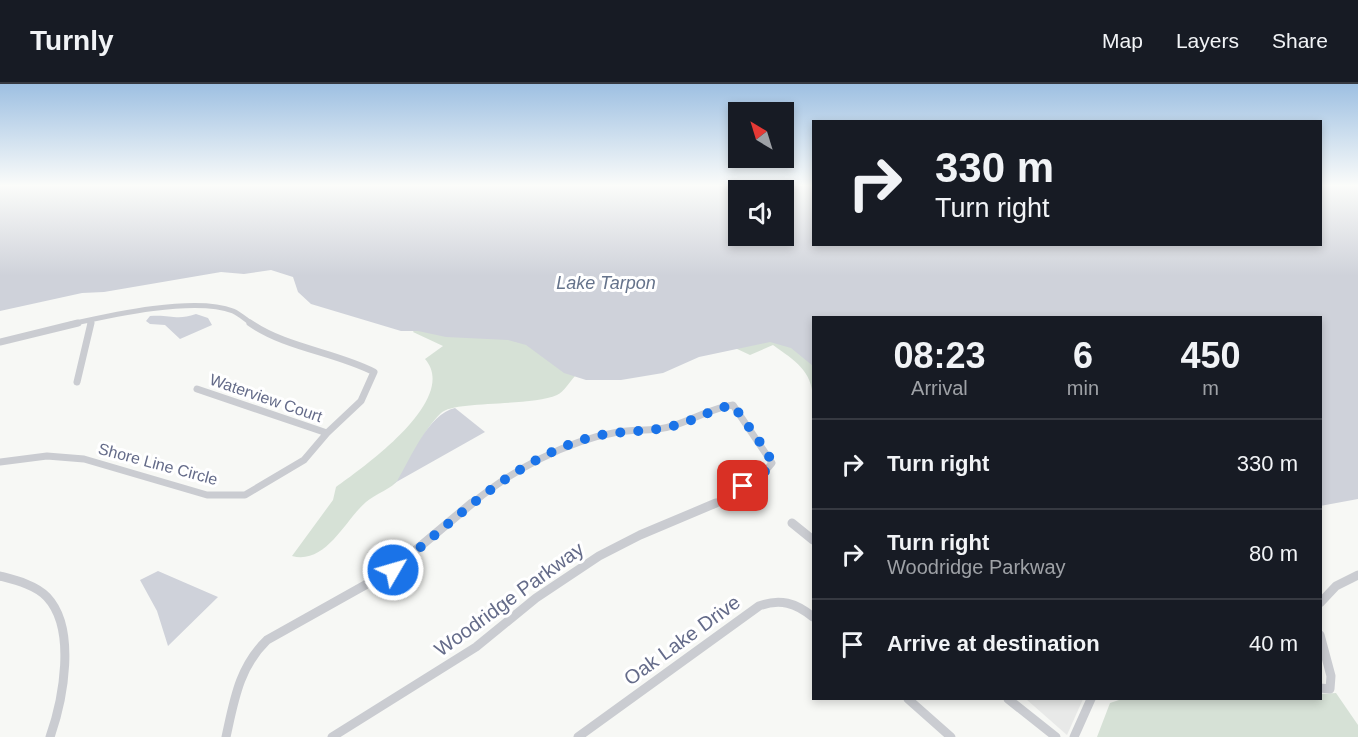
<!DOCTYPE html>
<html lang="en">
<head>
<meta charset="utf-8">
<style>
  :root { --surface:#171b24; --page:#242831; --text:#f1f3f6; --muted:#9ea1a6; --line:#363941 }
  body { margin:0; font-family:Helvetica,sans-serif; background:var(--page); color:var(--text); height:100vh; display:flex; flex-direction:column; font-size:22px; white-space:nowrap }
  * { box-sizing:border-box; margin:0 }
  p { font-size:20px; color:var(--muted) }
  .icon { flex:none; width:33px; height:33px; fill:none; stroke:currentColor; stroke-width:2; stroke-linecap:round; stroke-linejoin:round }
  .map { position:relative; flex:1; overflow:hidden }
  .details { position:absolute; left:812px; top:232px; width:510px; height:384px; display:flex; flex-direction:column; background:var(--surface); border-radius:0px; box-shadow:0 3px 9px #0003 }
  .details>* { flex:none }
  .banner { position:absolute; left:812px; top:36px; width:510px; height:126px; border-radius:0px; box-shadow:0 3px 9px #0003; background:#171b24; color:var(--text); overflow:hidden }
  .needle { width:39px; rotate:322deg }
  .controls { position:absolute; left:728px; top:18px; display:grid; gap:12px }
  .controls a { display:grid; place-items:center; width:66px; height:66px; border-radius:0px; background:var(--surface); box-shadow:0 3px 9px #0003; font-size:30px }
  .pin { position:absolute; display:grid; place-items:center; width:51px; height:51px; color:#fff; margin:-26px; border-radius:12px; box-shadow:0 3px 9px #0006 }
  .me { position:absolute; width:66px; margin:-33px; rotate:52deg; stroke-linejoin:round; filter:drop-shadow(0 0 4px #0008) }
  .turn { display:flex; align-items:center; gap:21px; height:126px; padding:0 24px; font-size:27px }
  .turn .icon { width:78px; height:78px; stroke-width:2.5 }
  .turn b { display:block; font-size:42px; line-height:51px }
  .eta { display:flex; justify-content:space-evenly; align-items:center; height:102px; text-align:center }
  .eta b { font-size:36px; font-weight:700; line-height:42px }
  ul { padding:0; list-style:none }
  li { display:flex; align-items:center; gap:18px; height:90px; padding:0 24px; border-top:2px solid var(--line) }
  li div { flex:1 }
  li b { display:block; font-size:22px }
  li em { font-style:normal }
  header { display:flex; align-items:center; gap:36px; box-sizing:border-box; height:84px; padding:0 30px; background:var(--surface); border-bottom:2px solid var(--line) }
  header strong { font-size:28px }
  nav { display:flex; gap:33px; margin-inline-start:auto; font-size:21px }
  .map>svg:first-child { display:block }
  .built { fill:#e8e9e8 }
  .green { fill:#d6e1d6 }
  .water { fill:#cfd2da; fill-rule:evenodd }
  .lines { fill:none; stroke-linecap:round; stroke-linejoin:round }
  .minor-far2 { stroke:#caccd1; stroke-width:5 }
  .minor-far1 { stroke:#caccd1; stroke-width:7 }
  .minor { stroke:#caccd1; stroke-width:9 }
  .route { stroke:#1a73e8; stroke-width:10; stroke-dasharray:0 18 }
  .labels { text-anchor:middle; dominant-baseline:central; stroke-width:6; stroke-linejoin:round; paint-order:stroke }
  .street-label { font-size:16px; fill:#646b89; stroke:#fff }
  .water-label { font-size:18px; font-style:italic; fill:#65738b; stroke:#fff }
  .near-street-label { font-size:20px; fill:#646b89; stroke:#fff }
</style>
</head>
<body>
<header>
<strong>Turnly</strong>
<nav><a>Map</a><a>Layers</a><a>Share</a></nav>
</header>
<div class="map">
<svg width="1358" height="653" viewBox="0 0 1358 653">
  <rect width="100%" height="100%" fill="#f7f8f5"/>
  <path class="built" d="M1026,615H1083L1067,651Z"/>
  <path class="green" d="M416,243H503L575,292C570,297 564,308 557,311C530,323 454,316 441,329C422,347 413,374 399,395C392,405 375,410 366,418C345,436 326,481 292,472L333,416L336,403C364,383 460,315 425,275L443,262L413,248Z
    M754,245L813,274V315C812,286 795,277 773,261L750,271L735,264L682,276Z
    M1336,609L1358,641V653H1097L1110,619L1122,615H1320V610Z"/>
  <path class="water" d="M0,101H813V160H1320V101H1358V415L1320,422V234H813V282L791,264L770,258L699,273L663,289L621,296H586L564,289L526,261L508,256L446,253L418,247H401L311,220L298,208L293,193L271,186L244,190L221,188L104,208L82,209L0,227ZM783,106V152H738V106Z
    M196,230L208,234L212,241L180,255L165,241L150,240L146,237L150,232C170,230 176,237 196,230Z
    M455,324L485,348L391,401L397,397C411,374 428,330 455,324Z
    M158,487L218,513L168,562L157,527L140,496Z"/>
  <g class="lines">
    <path class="minor-far2" d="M71,240C111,231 195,212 233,227C240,230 246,236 252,240
      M90,240L91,237"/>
    <path class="minor-far1" d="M0,258L78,239
      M77,298L91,239
      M197,305L327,349
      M0,378L47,372L84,375L207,411H245L304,376L327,349L361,317L374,288C335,268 286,264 250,239
      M470,421C511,387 565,357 618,348C635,345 655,348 672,342C693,336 711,324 733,321L772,379L762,391L713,421"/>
    <path class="minor" d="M792,439L813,456
      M0,492C15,496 36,501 47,513C77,545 63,616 50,653
      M1320,519L1336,502L1358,491
      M1320,551L1331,592L1330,605L1320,604
      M908,615L951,653
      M1008,615L1056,653
      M226,653C234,617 239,583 267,556L392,486L472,419
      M332,653L476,563L536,514L599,472L640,451L716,419
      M578,653L759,522C780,514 796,519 813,533
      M1074,653L1091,615"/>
  </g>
  <linearGradient id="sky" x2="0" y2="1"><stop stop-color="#9ec0e2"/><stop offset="0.53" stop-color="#fbfcfa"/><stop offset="1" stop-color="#fbfcfa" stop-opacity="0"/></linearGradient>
  <rect width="1358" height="192" fill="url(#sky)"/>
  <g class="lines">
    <path class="route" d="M393,486C454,437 510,378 588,354C616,346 645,349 673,342C694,337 712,325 733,321L767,368L772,379L762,391L743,402"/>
  </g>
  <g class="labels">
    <g class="street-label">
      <text transform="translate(266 314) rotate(19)">Waterview Court</text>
      <text transform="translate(158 380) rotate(15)">Shore Line Circle</text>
    </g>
    <g class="water-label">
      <text x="606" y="199">Lake Tarpon</text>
    </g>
    <g class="near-street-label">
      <text transform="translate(509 515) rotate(-36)">Woodridge Parkway</text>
      <text transform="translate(682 556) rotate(-36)">Oak Lake Drive</text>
    </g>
  </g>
</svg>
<div class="controls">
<a><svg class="needle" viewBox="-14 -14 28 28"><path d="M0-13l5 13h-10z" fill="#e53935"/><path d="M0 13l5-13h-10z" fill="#9ea1a6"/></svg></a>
<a><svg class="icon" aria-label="sound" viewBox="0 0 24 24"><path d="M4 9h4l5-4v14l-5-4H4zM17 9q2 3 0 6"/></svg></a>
</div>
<div class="pin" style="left:743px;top:402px;background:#d93025"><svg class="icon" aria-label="arrive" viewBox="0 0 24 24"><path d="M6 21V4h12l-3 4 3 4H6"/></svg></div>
<svg class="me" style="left:393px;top:486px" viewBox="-20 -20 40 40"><circle r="17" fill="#1a73e8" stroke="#fff" stroke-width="3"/><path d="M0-11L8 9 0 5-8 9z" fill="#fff"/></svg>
<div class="banner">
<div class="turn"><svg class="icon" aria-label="right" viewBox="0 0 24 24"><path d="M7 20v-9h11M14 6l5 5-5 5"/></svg><div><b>330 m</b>Turn right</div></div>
</div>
<section class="details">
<div class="eta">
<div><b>08:23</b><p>Arrival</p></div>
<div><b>6</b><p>min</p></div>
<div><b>450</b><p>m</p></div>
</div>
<ul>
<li><svg class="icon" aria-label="right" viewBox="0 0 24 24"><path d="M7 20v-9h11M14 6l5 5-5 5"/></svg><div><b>Turn right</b></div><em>330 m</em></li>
<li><svg class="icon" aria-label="right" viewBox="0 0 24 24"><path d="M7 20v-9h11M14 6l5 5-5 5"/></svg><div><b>Turn right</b><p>Woodridge Parkway</p></div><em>80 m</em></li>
<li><svg class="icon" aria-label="arrive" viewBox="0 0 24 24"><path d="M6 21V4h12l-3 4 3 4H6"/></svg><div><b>Arrive at destination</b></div><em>40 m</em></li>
</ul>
</section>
</div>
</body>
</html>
